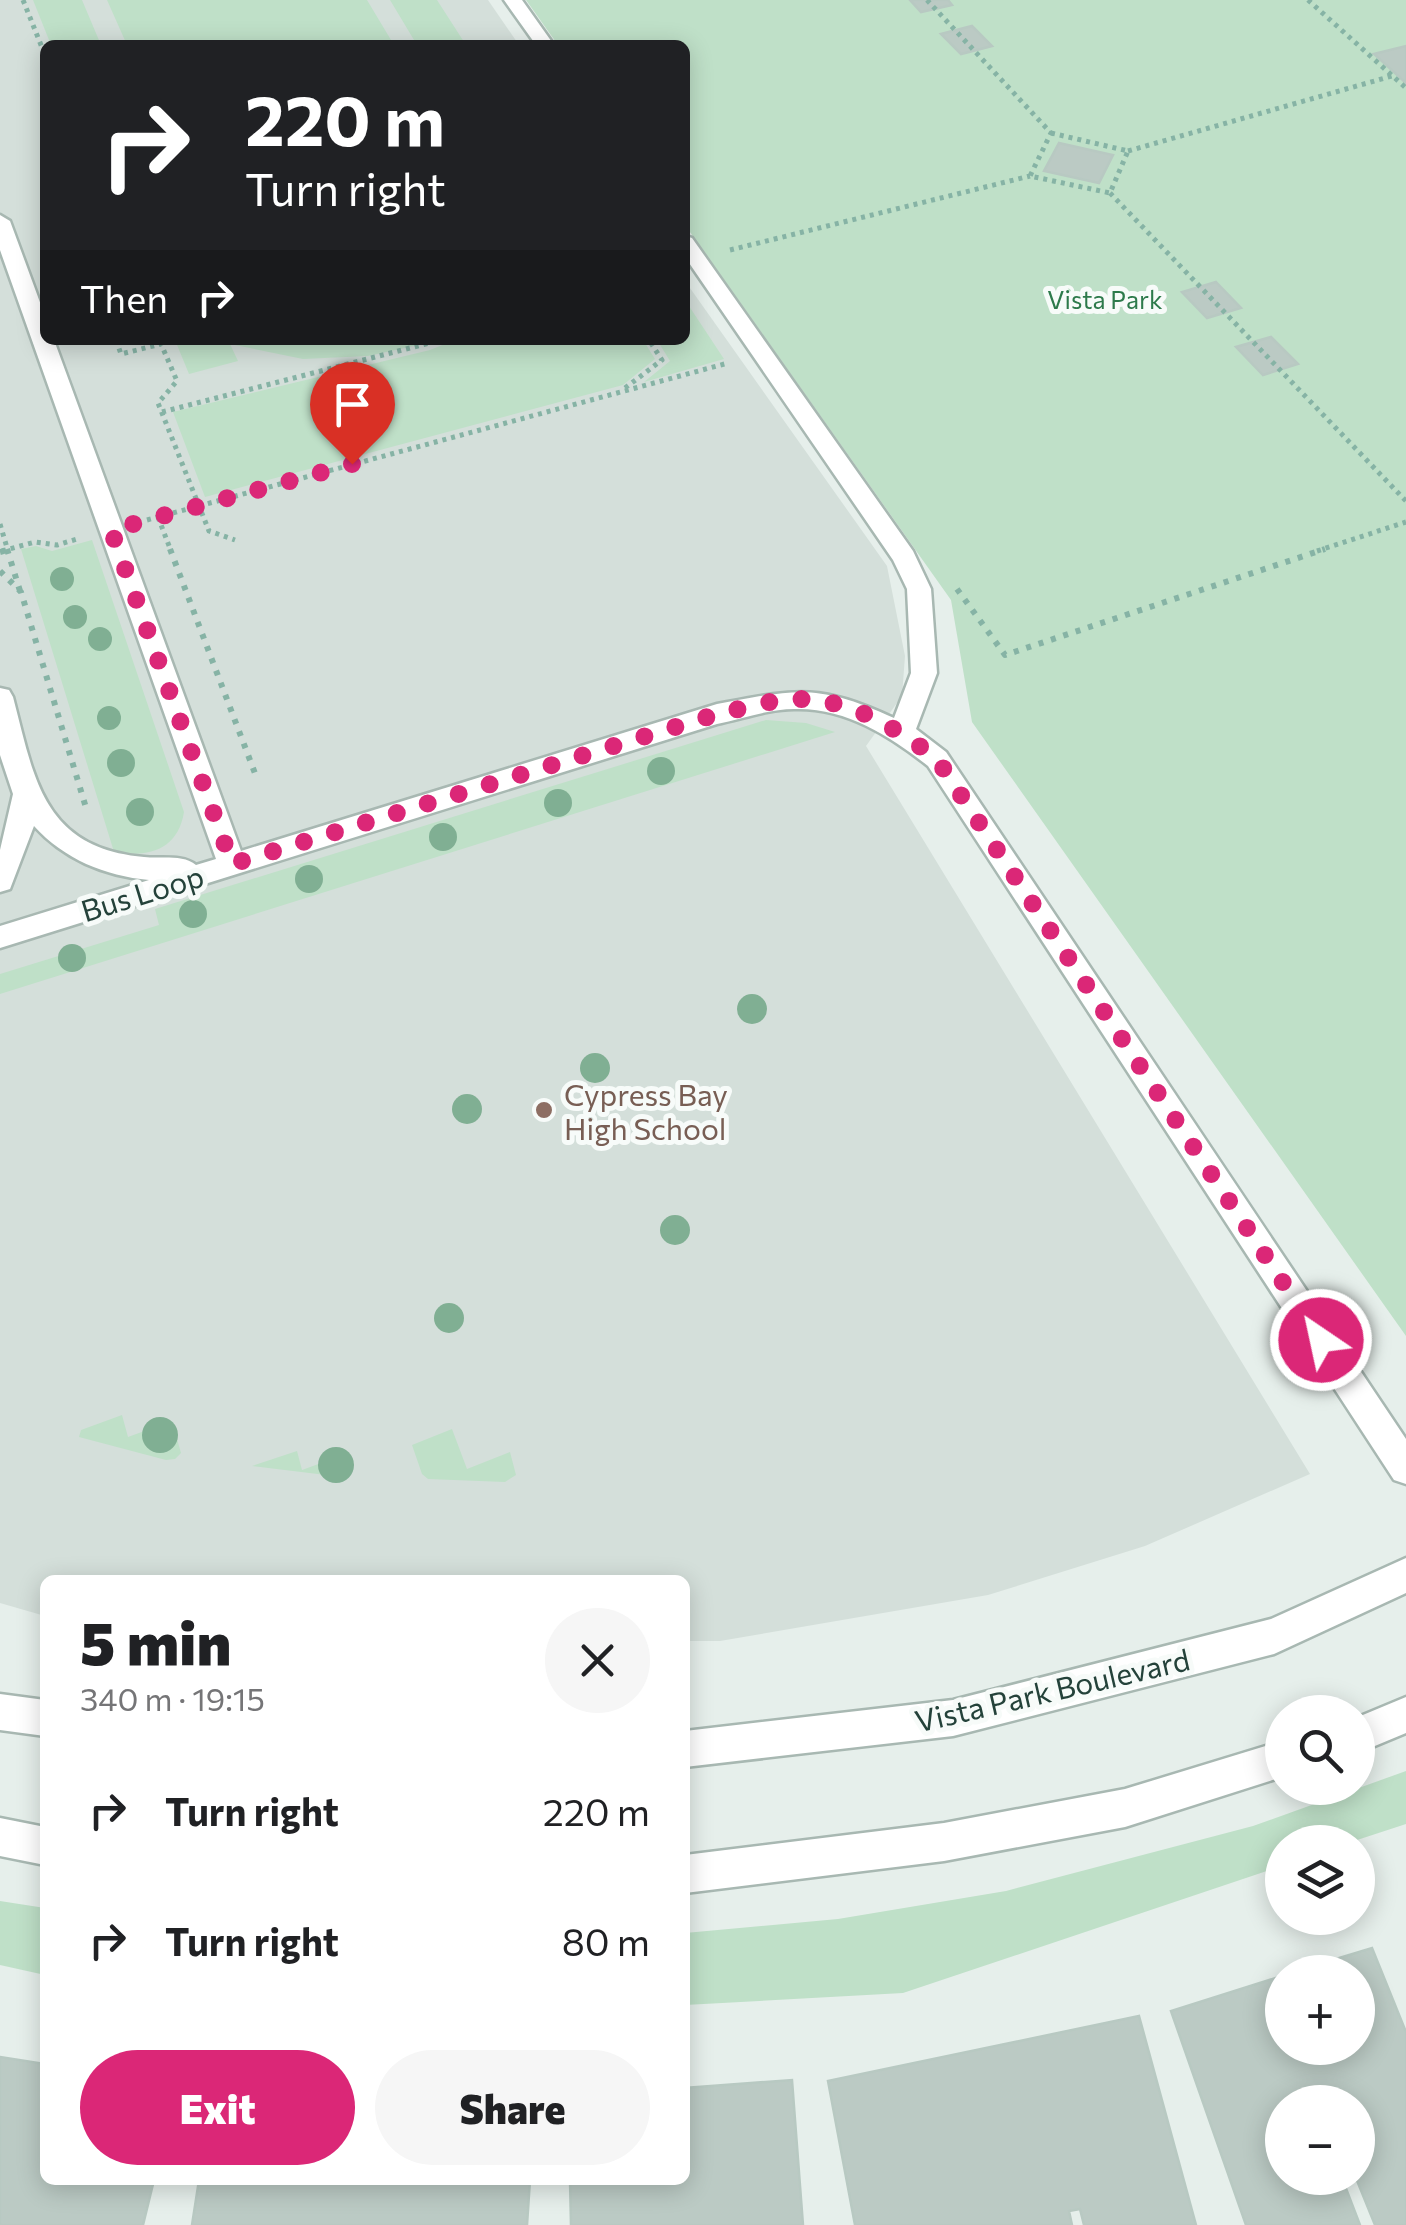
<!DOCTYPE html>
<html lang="en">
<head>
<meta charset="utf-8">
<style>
  :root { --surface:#fff; --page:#f6f6f6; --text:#202124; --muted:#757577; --accent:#db2777 }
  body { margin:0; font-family:Commissioner,sans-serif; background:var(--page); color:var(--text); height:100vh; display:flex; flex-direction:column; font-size:38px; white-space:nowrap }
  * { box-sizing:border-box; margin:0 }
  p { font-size:32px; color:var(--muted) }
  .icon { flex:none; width:55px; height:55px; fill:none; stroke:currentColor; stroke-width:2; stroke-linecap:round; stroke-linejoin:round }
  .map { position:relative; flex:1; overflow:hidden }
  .panel { position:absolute; left:40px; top:1575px; width:650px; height:610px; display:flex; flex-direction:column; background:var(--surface); border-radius:15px; box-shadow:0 5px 25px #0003 }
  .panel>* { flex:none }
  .banner { position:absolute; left:40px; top:40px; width:650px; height:305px; border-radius:15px; box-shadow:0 5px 25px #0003; background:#202124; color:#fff; overflow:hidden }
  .buttons { position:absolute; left:1265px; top:1695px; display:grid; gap:20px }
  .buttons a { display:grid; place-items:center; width:110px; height:110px; border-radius:50%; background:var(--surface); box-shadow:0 5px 25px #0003; font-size:50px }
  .pin { position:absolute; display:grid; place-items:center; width:85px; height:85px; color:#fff; margin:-102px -42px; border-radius:50% 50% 50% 0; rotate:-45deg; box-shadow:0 0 10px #0007 }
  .pin .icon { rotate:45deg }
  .me { position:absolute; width:110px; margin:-55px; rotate:326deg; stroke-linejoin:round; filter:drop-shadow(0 0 8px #0008) }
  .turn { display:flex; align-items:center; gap:35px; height:210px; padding:0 40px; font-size:45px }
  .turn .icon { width:130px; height:130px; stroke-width:2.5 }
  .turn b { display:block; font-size:70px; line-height:85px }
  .then { display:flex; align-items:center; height:95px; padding:0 40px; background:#0003; gap:20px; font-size:38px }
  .round { display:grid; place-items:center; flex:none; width:105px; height:105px; border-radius:52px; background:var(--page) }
  .overview { display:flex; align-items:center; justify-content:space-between; height:170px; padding:0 40px }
  h1 { font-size:60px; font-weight:800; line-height:75px }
  .cta { display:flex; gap:20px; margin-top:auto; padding:20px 40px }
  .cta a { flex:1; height:115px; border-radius:60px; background:var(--accent); color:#fff; font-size:40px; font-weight:800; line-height:115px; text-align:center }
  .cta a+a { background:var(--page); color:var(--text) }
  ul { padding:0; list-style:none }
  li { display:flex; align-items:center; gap:30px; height:130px; padding:0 40px }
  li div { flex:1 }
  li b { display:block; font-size:38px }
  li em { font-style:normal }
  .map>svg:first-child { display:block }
  .built { fill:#d4dfda }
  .green { fill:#bfe0c8 }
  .building { fill:#bbcac4; stroke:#b8c9c2; stroke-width:2.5 }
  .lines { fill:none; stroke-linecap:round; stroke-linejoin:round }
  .service-casing { stroke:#a8b8b2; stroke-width:5 }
  .minor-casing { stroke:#a8b8b2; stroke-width:5 }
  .path-far1 { stroke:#86b3a5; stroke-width:5; stroke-dasharray:4 5; stroke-linecap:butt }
  .path { stroke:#86b3a5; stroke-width:6; stroke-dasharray:5 8; stroke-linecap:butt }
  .service { fill:#fff; fill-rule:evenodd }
  .minor { fill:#fff; fill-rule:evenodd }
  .tree { fill:#80af93 }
  .route { stroke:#db2777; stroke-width:18; stroke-dasharray:0 32.4 }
  .education-dot { fill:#8d6e63; stroke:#f7fbf9; stroke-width:4 }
  .labels { text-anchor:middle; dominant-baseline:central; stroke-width:10; stroke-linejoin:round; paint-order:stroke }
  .far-park-label { font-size:25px; fill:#2d7a4b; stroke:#f7fbf9 }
  .street-label { font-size:30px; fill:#24423a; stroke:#f7fbf9 }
  .education-label { font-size:30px; fill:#785e54; stroke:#f7fbf9; text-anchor:start }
</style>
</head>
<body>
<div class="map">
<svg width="1406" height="2225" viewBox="0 0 1406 2225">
  <rect width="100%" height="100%" fill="#e6efeb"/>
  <path class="built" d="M0,0H488L519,45H45V340H685V281L887,566L905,656L902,696L866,746L1310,1474L1145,1546L988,1595L720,1641H685V1580H45V1616L0,1603Z"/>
  <path class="green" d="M33,0H82L101,45H51Z
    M107,0H367L394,45H127Z
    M390,0H437L466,45H417Z
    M526,0H1406V1336L972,722L951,600L685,225V45H558Z
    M685,300L724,359L644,382L670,361L657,340H685Z
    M175,340H441L368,356L303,359L230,344L238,361L189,374Z
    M455,340H643L655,359L623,385L205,497L173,412L430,350Z
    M92,540L184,812C178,850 148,858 114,852L21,549L36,546L52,551Z
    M766,720L806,723L835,732L0,994V974L159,925L155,909Z
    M122,1415L128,1437L172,1421L181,1453L175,1459L166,1460L79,1437L81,1430Z
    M452,1429L467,1469L510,1452L516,1475L505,1482L428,1479L422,1474L412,1445Z
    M297,1451L302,1470L343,1455L348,1470L334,1476L252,1466Z
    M1406,1771V1824L1351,1842H1282V1866L903,1993L685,2005V1933L838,1919L1006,1891L1253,1826Z
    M0,1901L45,1908V1975L0,1965Z"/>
  <path class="building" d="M910,0H948L952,5L921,12Z
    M972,26L992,46L961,54L941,34Z
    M1406,46V83L1374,54Z
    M1059,143L1113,155L1099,183L1044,171Z
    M1216,282L1241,308L1207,318L1182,292Z
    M1271,337L1298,364L1263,375L1236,347Z
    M1372,1948L1406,2032V2225H1375L1356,2178L1358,2102H1282V2178H1342L1360,2225H1246L1171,2011L1282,1976V2048H1358V1972H1293Z
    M1139,2016L1196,2225H1084L1080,2209L1069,2211L1072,2225H855L828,2081Z
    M0,2057L45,2064V2180H154L143,2225H0Z
    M792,2080L803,2225H571L570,2180H685V2088Z
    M199,2180H530L527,2225H192Z"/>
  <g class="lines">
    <defs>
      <path id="service" d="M504,0H522L554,45H536Z
        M0,215L10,221L45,316V340H54L241,851L717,704C797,689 818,683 894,718L911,673L907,589L893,560L685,257V236L692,238L913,551L931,589L937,673L916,729L946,752L1406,1439V1484L1394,1480L928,766C890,736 845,707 794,709C769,709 742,719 717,724L0,948V926L149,880C105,876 64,859 34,826L10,889L0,892V850L13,794L0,755V688L9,690L13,697C34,777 42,848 144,857C161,859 183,854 196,865L216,859L0,250Z"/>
      <path id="minor" d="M1406,1558V1593L1274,1654L953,1736L685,1767V1731L953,1700L1271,1619Z
        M0,1694L45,1700V1736L0,1730Z
        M1406,1697V1733L1358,1753V1717Z
        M1282,1741V1777L1125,1827L944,1861L685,1893V1855L944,1823L1125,1789Z
        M0,1818L45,1827V1865L0,1856Z"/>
    </defs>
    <use href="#service" class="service-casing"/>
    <use href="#minor" class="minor-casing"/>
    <path class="path-far1" d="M23,0L45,55
      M927,0L1051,133
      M1308,0L1406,88
      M1051,133L1128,151L1110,193L1030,176Z
      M1128,151L1392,76
      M1110,193L1406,501
      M730,250L1030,176
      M116,340L121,354L161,344L177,381L158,403L209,531L235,540
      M625,388L662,360L649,340
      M162,412L441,340
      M158,517L171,551
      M147,520L728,363
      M0,524L8,551
      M2,551L35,542L57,545L77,539
      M1317,551L1406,522"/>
    <path class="path" d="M7,549L20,591
      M170,549L256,776
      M0,552L11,549
      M0,571L21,592L87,811
      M957,589L1005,655L1325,549"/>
    <use href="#service" class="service"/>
    <use href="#minor" class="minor"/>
  </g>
  <g class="tree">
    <circle cx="62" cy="579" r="12"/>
    <circle cx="75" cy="617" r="12"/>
    <circle cx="100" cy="639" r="12"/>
    <circle cx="109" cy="718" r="12"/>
    <circle cx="121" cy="763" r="14"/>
    <circle cx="661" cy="771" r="14"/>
    <circle cx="558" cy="803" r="14"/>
    <circle cx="140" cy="812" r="14"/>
    <circle cx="443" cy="837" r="14"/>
    <circle cx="309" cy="879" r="14"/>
    <circle cx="193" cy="914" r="14"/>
    <circle cx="72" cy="958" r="14"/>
    <circle cx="752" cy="1009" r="15"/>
    <circle cx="595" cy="1068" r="15"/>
    <circle cx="467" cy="1109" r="15"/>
    <circle cx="675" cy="1230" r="15"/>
    <circle cx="449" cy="1318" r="15"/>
    <circle cx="160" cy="1435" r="18"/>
    <circle cx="336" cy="1465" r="18"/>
  </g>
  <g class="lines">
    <path class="route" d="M352,464L111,530L232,864L717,714C742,709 769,700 795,699C849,698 895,727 937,759L1321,1340"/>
  </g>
  <circle class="education-dot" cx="544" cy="1110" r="10"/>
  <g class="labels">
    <g class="far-park-label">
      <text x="1105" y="299">Vista Park</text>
    </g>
    <g class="street-label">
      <text transform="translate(142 892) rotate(-17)">Bus Loop</text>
      <text transform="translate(1052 1689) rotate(-13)">Vista Park Boulevard</text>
    </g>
    <g class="education-label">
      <text x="564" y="1093">Cypress Bay<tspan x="564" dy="34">High School</tspan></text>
    </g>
  </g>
</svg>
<div class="buttons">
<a><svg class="icon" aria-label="search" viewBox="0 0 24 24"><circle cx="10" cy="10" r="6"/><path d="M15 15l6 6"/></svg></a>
<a><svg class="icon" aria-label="layers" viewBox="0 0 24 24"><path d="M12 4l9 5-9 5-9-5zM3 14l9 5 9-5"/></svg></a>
<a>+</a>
<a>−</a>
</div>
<div class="pin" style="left:352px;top:464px;background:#d93025"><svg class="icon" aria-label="arrive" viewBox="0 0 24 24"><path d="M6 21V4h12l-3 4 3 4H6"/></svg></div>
<svg class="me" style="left:1321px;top:1340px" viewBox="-20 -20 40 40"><circle r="17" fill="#db2777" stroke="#fff" stroke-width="3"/><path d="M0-11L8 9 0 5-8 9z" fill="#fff"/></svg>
<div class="banner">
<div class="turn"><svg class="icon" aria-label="right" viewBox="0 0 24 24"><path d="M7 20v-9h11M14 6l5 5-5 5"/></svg><div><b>220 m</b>Turn right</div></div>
<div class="then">Then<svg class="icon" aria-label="right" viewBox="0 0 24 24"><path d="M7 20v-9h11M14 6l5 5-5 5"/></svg></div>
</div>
<section class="panel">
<div class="overview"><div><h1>5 min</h1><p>340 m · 19:15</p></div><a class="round"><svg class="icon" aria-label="close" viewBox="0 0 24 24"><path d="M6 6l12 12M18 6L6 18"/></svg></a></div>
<ul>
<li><svg class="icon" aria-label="right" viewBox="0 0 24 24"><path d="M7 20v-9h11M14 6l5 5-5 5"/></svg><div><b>Turn right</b></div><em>220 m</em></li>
<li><svg class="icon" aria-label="right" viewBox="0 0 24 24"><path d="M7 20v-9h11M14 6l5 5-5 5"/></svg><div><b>Turn right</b></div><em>80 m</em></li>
</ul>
<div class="cta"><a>Exit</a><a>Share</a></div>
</section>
</div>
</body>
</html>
